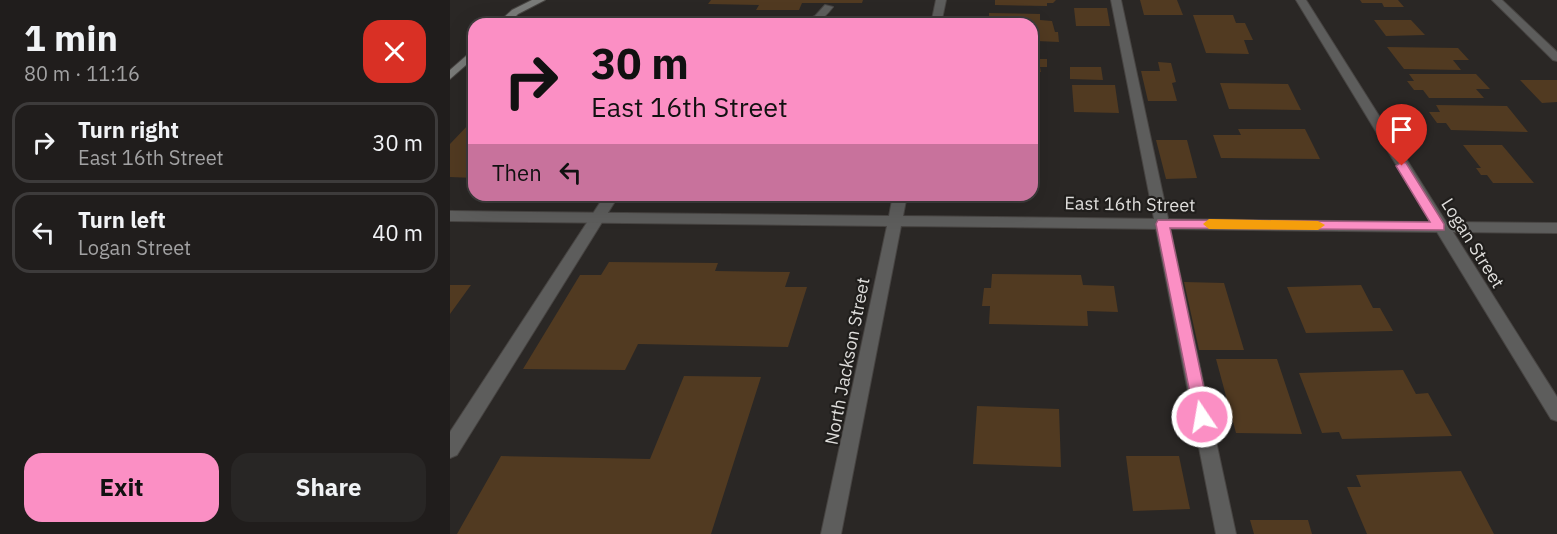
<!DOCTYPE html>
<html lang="en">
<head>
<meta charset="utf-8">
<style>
  :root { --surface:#201d1c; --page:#282625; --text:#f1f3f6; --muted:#a2a2a3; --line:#3d3b3b; --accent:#fb8fc4 }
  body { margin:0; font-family:"IBM Plex Sans",sans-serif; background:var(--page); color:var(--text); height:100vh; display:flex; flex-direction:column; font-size:22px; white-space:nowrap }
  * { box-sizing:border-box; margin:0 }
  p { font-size:20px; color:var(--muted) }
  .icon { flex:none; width:33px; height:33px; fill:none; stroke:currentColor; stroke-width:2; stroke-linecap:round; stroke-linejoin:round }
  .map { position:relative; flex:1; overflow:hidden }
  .panel { display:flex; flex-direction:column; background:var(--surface); width:450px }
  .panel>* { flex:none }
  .guide { position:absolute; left:18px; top:18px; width:570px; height:183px; border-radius:18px; box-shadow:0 6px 24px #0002,0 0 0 2px var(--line); background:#fb8fc4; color:#111; overflow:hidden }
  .pin { position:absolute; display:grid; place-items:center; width:51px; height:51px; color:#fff; margin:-62px -26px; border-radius:50% 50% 50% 0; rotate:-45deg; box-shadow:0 0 6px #0007 }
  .pin .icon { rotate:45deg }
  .me { position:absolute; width:66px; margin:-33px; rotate:348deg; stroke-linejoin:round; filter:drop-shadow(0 0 4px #0008) }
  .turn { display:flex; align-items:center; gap:21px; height:126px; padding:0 24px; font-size:27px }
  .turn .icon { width:78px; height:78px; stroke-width:2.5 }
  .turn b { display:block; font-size:42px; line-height:51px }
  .then { display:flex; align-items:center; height:57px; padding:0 24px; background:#0003; gap:12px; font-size:22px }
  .round { display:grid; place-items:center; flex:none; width:63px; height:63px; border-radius:18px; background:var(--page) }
  .head { display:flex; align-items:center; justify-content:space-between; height:102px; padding:0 24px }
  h1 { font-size:36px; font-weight:800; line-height:45px }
  .button { display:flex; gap:12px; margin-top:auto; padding:12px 24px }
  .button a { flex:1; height:69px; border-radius:18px; background:var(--accent); color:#111; font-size:24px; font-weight:800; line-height:69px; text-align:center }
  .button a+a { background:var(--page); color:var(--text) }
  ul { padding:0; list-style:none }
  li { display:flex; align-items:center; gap:18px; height:81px; margin:0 12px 9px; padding:0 12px; border:3px solid var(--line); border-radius:18px }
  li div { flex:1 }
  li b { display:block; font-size:22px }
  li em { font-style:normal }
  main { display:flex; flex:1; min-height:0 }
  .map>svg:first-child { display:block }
  .building { fill:#513a21 }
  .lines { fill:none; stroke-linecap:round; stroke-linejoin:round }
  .lane-casing { stroke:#474442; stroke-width:2 }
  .street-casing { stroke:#474442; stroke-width:2 }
  .secondary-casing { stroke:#474442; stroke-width:2 }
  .lane { fill:#5d5d5c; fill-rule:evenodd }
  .street { fill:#5d5d5c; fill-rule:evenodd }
  .secondary { fill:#7a7b79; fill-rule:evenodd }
  .route { fill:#fb8fc4; stroke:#a35d7f; stroke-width:1.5 }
  .slow { fill:#f59e0b }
  .labels { text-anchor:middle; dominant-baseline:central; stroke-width:4.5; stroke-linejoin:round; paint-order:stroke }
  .street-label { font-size:18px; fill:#dfdedc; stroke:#201e1c }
</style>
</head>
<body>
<main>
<section class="panel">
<div class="head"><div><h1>1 min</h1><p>80 m · 11:16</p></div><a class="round" style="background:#d93025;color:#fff"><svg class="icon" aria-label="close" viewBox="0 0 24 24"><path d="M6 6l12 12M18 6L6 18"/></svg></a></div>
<ul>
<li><svg class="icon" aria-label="right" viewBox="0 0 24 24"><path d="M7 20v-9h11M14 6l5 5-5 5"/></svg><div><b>Turn right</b><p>East 16th Street</p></div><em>30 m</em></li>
<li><svg class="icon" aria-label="left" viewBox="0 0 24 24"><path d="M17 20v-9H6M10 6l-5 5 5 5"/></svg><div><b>Turn left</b><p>Logan Street</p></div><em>40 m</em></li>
</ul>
<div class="button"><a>Exit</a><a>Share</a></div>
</section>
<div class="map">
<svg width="1107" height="534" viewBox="0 0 1107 534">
  <rect width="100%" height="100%" fill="#2a2725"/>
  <path class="building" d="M261,0H413L412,3H352L349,10H306L309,5L258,4Z
    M545,0H606L603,3H597V6L545,5Z
    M690,0H727L733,15H694Z
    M910,0H948L954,7H934L932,3H912Z
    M624,8H657L660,26H626Z
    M539,13L590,14V20L602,21L605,32H608L609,42L587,41L586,37H582V24H539Z
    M743,15H783L786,23H795L803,40H794L799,54L756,53Z
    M924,20H961L975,35L936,36Z
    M937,47L1008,48L1019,60H1003L1011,70L954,69Z
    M582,48H589L590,59H597V67H590L591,72H582Z
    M708,62L721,63L726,82L722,83L727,101H698L691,71H710Z
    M620,67H651L653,80L620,79Z
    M959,74H1026L1040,89H1026L1034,98H979L973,90H964L957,81H964Z
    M1070,80H1107V102L1092,103Z
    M770,83L838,84L851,110L779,109Z
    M622,85H665L669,113L624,112Z
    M986,105L1057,106L1078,132L1001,130L996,123H987L979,112H990Z
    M582,116H586V167H582Z
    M19,124H24V178L0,177V144Z
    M788,129H855L870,159L771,158L763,135H791Z
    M706,140H737L747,178L716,179Z
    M1013,145H1052L1084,183H1043L1037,175H1031L1026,168H1031Z
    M159,262L268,263L265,271L340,272L335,287H357L338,347L188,344L175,370L73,369L130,275H151Z
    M542,274L631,275L633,285L664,286L668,312L637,311L638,326L539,324L540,306H532L534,288H541Z
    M734,282L774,283L794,350H749Z
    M0,285H21L0,314Z
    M911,285L923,308H930L943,331L856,333L837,287Z
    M766,359H827L852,434L786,433Z
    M953,370L966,394L978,393L1002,436L892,439L889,432L872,433L849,373Z
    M234,376L311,377L261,534H7L51,456L200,459Z
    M527,406L609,409L611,467L523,464Z
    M676,456H729L740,509L683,511Z
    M1011,471L1044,534H917L897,487H911L906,475Z
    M800,520H858L862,534H804Z"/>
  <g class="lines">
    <defs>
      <path id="lane" d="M661,0H671L786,534H766Z
        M1042,0H1052L1107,52V61L1103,60Z
        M375,5L383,7C373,20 366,24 349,24L365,16Z
        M155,195H169L7,455L0,458V432Z"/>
      <path id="street" d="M486,0H496L491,24H481Z
        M846,0H856L996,222L1107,223V233L1003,232L1107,397V421L1101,419L987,232L451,226L391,534H371L437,226L0,221V211L439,216L443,195H457L453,216L981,222Z"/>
      <path id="secondary" d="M82,0H95L68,14L58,24H47L62,10Z
        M24,49V58L0,79V70Z"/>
    </defs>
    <use href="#lane" class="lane-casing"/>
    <use href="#street" class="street-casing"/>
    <use href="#secondary" class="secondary-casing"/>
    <use href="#lane" class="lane"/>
    <use href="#street" class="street"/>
    <use href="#secondary" class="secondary"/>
  </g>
  <path class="route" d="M952,162L956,163L994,224V230L720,228L760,417L758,423L752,425L746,423L706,224L708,220L980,222L946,166Z"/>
  <path class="slow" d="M759,219L868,221L875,225L868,230L759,229L753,224Z"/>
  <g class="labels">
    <g class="street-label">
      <text transform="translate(680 204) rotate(1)">East 16th Street</text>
      <text transform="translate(1023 243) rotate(58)">Logan Street</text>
      <text transform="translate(397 361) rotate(-79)">North Jackson Street</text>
    </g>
  </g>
</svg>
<div class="pin" style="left:952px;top:166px;background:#d93025"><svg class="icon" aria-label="arrive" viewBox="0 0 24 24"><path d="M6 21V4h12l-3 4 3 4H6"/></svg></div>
<svg class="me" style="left:752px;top:417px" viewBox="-20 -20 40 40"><circle r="17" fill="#fb8fc4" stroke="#fff" stroke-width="3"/><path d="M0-11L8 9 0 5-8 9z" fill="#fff"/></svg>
<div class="guide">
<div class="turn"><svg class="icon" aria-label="right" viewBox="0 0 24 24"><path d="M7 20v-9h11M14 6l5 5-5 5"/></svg><div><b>30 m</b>East 16th Street</div></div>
<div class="then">Then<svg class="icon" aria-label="left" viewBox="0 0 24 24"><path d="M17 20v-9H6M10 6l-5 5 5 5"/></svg></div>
</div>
</div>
</main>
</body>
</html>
